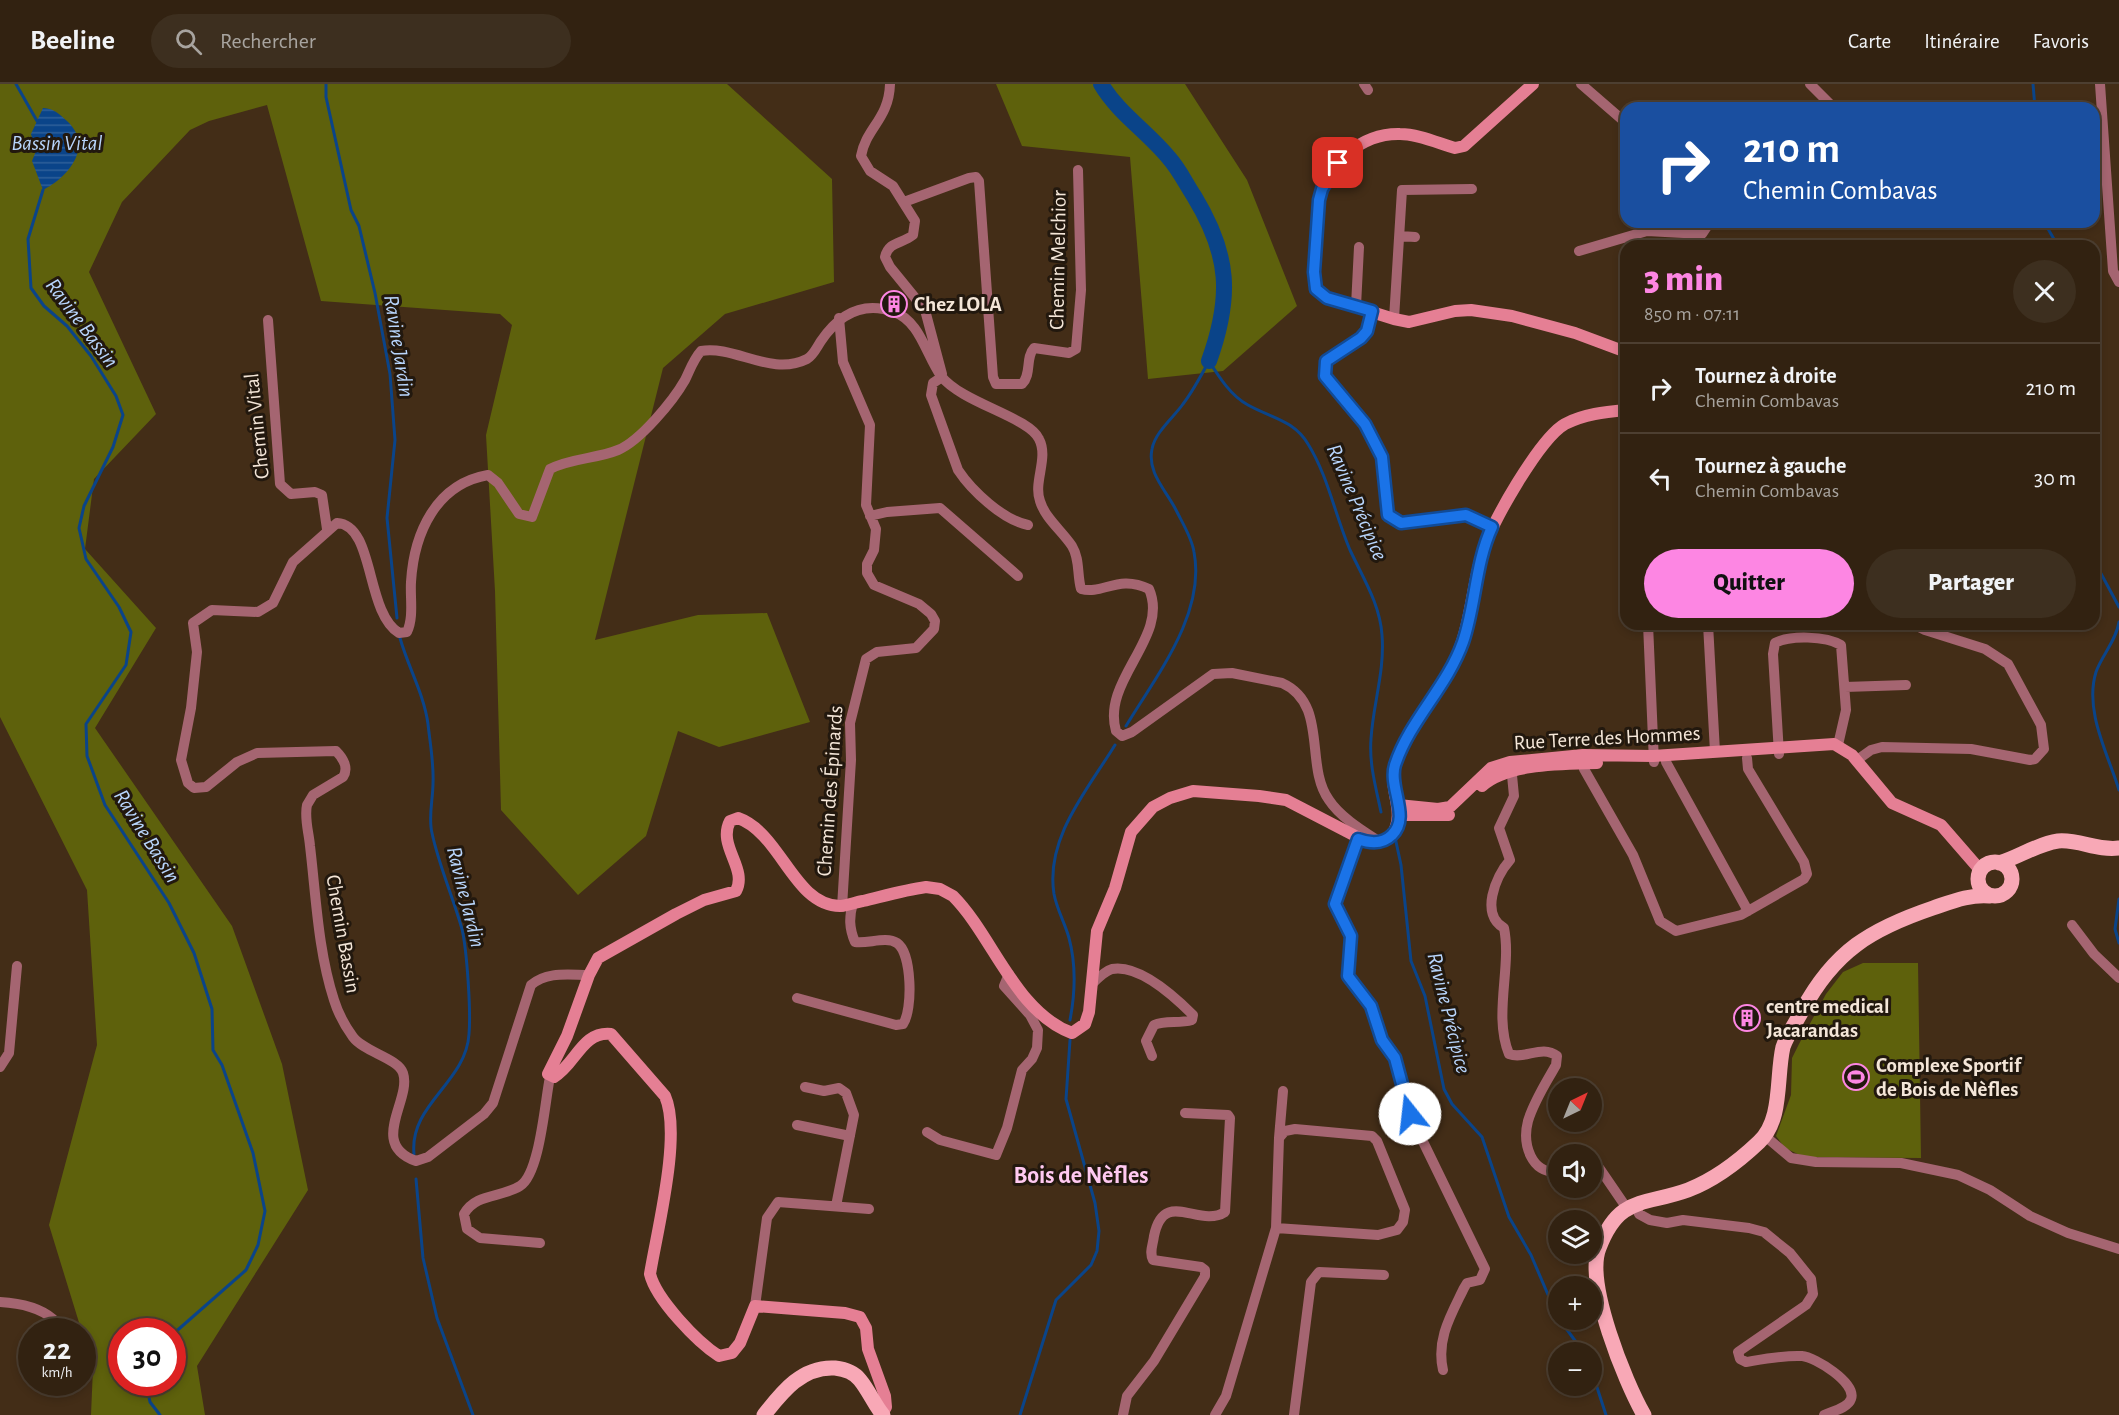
<!DOCTYPE html>
<html lang="fr">
<head>
<meta charset="utf-8">
<style>
  :root { --surface:#322211; --page:#3d2f1f; --text:#f1f3f6; --muted:#a8a49f; --line:#4d3f31; --accent:#fd86e3 }
  body { margin:0; font-family:"Alegreya Sans",sans-serif; background:var(--page); color:var(--text); height:100vh; display:flex; flex-direction:column; font-size:22px; white-space:nowrap }
  * { box-sizing:border-box; margin:0 }
  p { font-size:20px; color:var(--muted) }
  .icon { flex:none; width:33px; height:33px; fill:none; stroke:currentColor; stroke-width:2; stroke-linecap:round; stroke-linejoin:round }
  .map { position:relative; flex:1; overflow:hidden }
  .panel { position:absolute; left:1620px; top:156px; width:480px; height:390px; display:flex; flex-direction:column; background:var(--surface); border-radius:18px; box-shadow:0 3px 9px #0003,0 0 0 2px var(--line) }
  .panel>* { flex:none }
  .guide { position:absolute; left:1620px; top:18px; width:480px; height:126px; border-radius:18px; box-shadow:0 3px 9px #0003,0 0 0 2px var(--line); background:#1a4fa0; color:#fff; overflow:hidden }
  .needle { width:39px; rotate:43deg }
  .fabs { position:absolute; left:1548px; top:994px; display:grid; gap:12px }
  .fabs a { display:grid; place-items:center; width:54px; height:54px; border-radius:50%; background:var(--surface); box-shadow:0 3px 9px #0003,0 0 0 2px var(--line); font-size:30px }
  .speed { position:absolute; left:18px; top:1234px; display:flex; gap:12px; font-size:30px; font-weight:700; text-align:center }
  .speed>* { display:grid; place-content:center; width:78px; height:78px; border-radius:50%; background:var(--surface); box-shadow:0 3px 9px #0003,0 0 0 2px var(--line); line-height:1 }
  .speed small { font-size:15px; font-weight:400 }
  .speed .limit { border:9px solid #d22; background:#fff; color:#111 }
  .pin { position:absolute; display:grid; place-items:center; width:51px; height:51px; color:#fff; margin:-26px; border-radius:12px; box-shadow:0 3px 9px #0006 }
  .me { position:absolute; width:66px; margin:-33px; rotate:344deg; stroke-linejoin:round; filter:drop-shadow(0 0 4px #0008) }
  .turn { display:flex; align-items:center; gap:21px; height:126px; padding:0 24px; font-size:27px }
  .turn .icon { width:78px; height:78px; stroke-width:2.5 }
  .turn b { display:block; font-size:42px; line-height:51px }
  .round { display:grid; place-items:center; flex:none; width:63px; height:63px; border-radius:32px; background:var(--page) }
  .headline { display:flex; align-items:center; justify-content:space-between; height:102px; padding:0 24px }
  h1 { font-size:36px; font-weight:800; line-height:45px; color:var(--accent) }
  .cta { display:flex; gap:12px; margin-top:auto; padding:12px 24px }
  .cta a { flex:1; height:69px; border-radius:36px; background:var(--accent); color:#111; font-size:24px; font-weight:800; line-height:69px; text-align:center }
  .cta a+a { background:var(--page); color:var(--text) }
  ul { padding:0; list-style:none }
  li { display:flex; align-items:center; gap:18px; height:90px; padding:0 24px; border-top:2px solid var(--line) }
  li div { flex:1 }
  li b { display:block; font-size:22px }
  li em { font-style:normal }
  header { display:flex; align-items:center; gap:36px; box-sizing:border-box; height:84px; padding:0 30px; background:var(--surface); border-bottom:2px solid var(--line) }
  header strong { font-size:28px }
  nav { display:flex; gap:33px; margin-inline-start:auto; font-size:21px }
  .search { width:420px; height:54px; background:var(--page); display:flex; align-items:center; gap:15px; box-sizing:border-box; padding:0 21px; border-radius:33px; color:var(--muted); font-size:22px }
  .map>svg:first-child { display:block }
  .grass { fill:#5e610c; fill-rule:evenodd }
  .water { fill:url(#water-rules) }
  .lines { fill:none; stroke-linecap:round; stroke-linejoin:round }
  .stream { stroke:#0a4489; stroke-width:3 }
  .river { stroke:#0a4489; stroke-width:16 }
  .street { stroke:#a56571; stroke-width:10 }
  .secondary { stroke:#e57f94; stroke-width:12 }
  .primary { stroke:#f8a8b6; stroke-width:15 }
  .route-casing { stroke:#114b97; stroke-width:15 }
  .route { stroke:#1a73e8; stroke-width:10 }
  .labels { text-anchor:middle; dominant-baseline:central; stroke-width:6; stroke-linejoin:round; paint-order:stroke }
  .street-label { font-size:21px; fill:#f4e6d8; stroke:#22180e }
  .poi-label { font-size:21px; font-weight:bold; fill:#f4e6d8; stroke:#22180e; text-anchor:start }
  .water-label { font-size:22px; font-style:italic; fill:#b8d5fc; stroke:#22180e }
  .quarter-label { font-size:24px; font-weight:bold; fill:#ffc9f1; stroke:#22180e }
</style>
</head>
<body>
<header>
<strong>Beeline</strong>
<div class="search"><svg class="icon" aria-label="search" viewBox="0 0 24 24"><circle cx="10" cy="10" r="6"/><path d="M15 15l6 6"/></svg>Rechercher</div>
<nav><a>Carte</a><a>Itinéraire</a><a>Favoris</a></nav>
</header>
<div class="map">
<svg width="2119" height="1331" viewBox="0 0 2119 1331">
  <defs>
    <pattern id="water-rules" width="6" height="5" patternUnits="userSpaceOnUse" patternTransform="scale(1.5)"><rect width="6" height="5" fill="#0a4489"/><path d="M0 2.5h6" fill="none" stroke="#2e5f99"/></pattern>
  </defs>
  <rect width="100%" height="100%" fill="#432d17"/>
  <path class="grass" d="M0,0H727L832,95L834,198L725,230L663,284L595,556L698,531L767,529L810,638L719,663L678,647L646,752L578,811L501,726L495,507L486,351L512,241L500,230L321,217L267,21L209,37L190,46L122,118L89,188L156,330L94,395L85,465L156,544L95,644L232,842L282,980L308,1106L197,1282L205,1331H91L93,1284L49,1141L97,961L87,806L0,633ZM122,1248H172V1299H122Z
    M996,0H1185L1247,96L1297,222L1223,287L1148,295L1130,73L1022,62Z
    M1863,879H1918L1921,1074L1804,1073L1785,1064L1776,1052L1791,1011L1792,974L1799,960L1826,910L1843,888Z"/>
  <path class="water" d="M43,24C55,25 58,29 67,37C94,62 69,93 43,106L32,77L36,67L31,50Z"/>
  <g class="lines">
    <path class="stream" d="M16,0L37,37
      M326,0V13L351,126L359,142L375,209L390,290L395,356L387,434L397,534
      M2033,0L2035,24
      M43,106L28,155L31,204L44,222L67,242L91,272L116,312L123,331L113,363L84,422L79,444L86,475L119,523L131,548L126,581L86,640L87,672L105,721L169,819L194,869L212,925L213,966L222,981L253,1069L265,1127L258,1161L246,1186L172,1251
      M2044,138L2058,162
      M2094,356C2107,391 2097,426 2094,462
      M2094,464L2098,484L2119,523
      M2119,538C2116,557 2102,571 2096,588C2084,627 2108,670 2119,706
      M400,554C408,583 424,610 428,640C430,659 434,680 433,699C433,716 428,733 432,749C439,782 453,813 462,845C467,867 471,927 469,950C466,999 409,1020 414,1070
      M1126,642C1156,592 1206,530 1194,468C1192,454 1183,440 1176,426C1166,406 1147,389 1152,365C1155,348 1174,333 1183,320C1193,307 1201,292 1209,277C1219,293 1231,312 1248,321C1271,334 1294,336 1308,360C1328,392 1335,431 1350,466C1363,494 1380,520 1382,551C1385,587 1373,620 1371,655C1369,680 1376,704 1381,728
      M1395,753L1401,781L1411,877L1425,912L1444,1005L1452,1020L1482,1053L1509,1133L1531,1171L1558,1234
      M2119,815L2115,845L2119,859
      M1070,936C1075,910 1076,880 1069,854C1065,839 1057,826 1054,810C1045,754 1088,705 1115,661
      M416,1095L423,1174L437,1234L473,1331
      M1560,1236L1584,1269
      M1592,1288L1606,1331
      M146,1299L150,1318L160,1331
      M1020,1331L1056,1216L1091,1181L1097,1167L1099,1147L1095,1119L1066,1015L1070,956"/>
    <path class="river" d="M1101,0C1118,29 1148,48 1169,74C1179,85 1186,100 1194,112C1230,171 1232,213 1209,277"/>
    <path class="street" d="M890,0C889,35 866,44 861,72L870,87L893,102L915,137L913,151C902,160 889,157 885,173L890,183L925,226L942,290
      M1364,0L1368,6
      M1581,0L1626,39
      M1810,0L1834,24
      M2100,0L2113,187L2119,198
      M904,118L969,94L976,93L979,97L993,293L996,300H1022C1032,290 1025,274 1034,264L1069,269L1076,265L1081,206L1078,86
      M1742,138L1756,140
      M1400,152L1415,153
      M1579,167L1647,147L1702,150L1710,138
      M1356,222L1359,163
      M1372,227L1367,247L1361,254L1326,277L1325,292L1365,340L1382,373L1388,431L1401,439L1466,431L1492,443
      M839,234L843,278L870,341L866,421L876,445L874,466L867,480V489L874,501L919,520L931,530L935,537L934,545L916,564L877,568L866,575L850,639L851,676L842,823
      M1394,235L1402,106L1472,105
      M268,236L280,400L291,410L315,408L322,411L327,445
      M942,293L933,299L931,311L958,386C972,407 1003,436 1028,441
      M870,432L887,428L940,424L1018,492
      M1648,540L1654,678
      M1708,540L1715,668
      M2075,540L2076,541
      M1845,603L1906,601
      M1779,670L1773,570L1775,559C1790,551 1826,552 1841,561L1846,626L1838,661
      M1583,672L1584,685L1633,771L1660,837L1676,847L1741,831L1804,795L1807,790L1804,778L1748,685L1747,674
      M1857,676L1871,666L1882,663L1971,665L2030,676L2035,675L2044,665L2041,641L2008,580L1985,565L1925,546L1913,540
      M1666,678L1748,827
      M1511,681L1514,712L1499,744L1510,776C1495,793 1480,831 1504,844C1512,883 1493,931 1509,970C1525,976 1542,960 1557,972L1556,981C1546,999 1534,1017 1528,1037C1522,1060 1531,1090 1558,1088
      M1358,755L1335,820L1351,852L1348,892L1371,922L1382,956L1395,974L1412,1035L1485,1185L1480,1196L1467,1199L1464,1204C1451,1231 1436,1255 1443,1286
      M2072,841L2094,870L2119,894
      M589,891C569,891 547,887 531,901L493,1019L484,1030L428,1073L416,1077C368,1060 412,1016 403,989C398,974 364,968 353,953C345,942 338,929 334,916C318,867 316,812 310,762C309,749 304,734 307,721L313,711L343,693C349,684 343,674 336,667L257,669L237,678L206,703L194,704L188,699L181,676L191,624L197,568L193,539L212,526L258,528L273,519L293,478L337,439C375,441 365,528 399,549L407,548C414,533 410,514 411,498C414,449 436,400 488,391L498,399L519,430L532,433L550,385C571,374 596,375 618,366C640,357 673,317 685,296C690,286 693,276 701,267C735,261 771,293 807,275C813,272 817,263 821,257C838,232 861,216 894,228C920,237 926,271 941,292C962,319 1029,333 1039,355C1049,374 1033,398 1040,417C1045,434 1062,447 1072,462C1080,475 1077,491 1081,505C1103,511 1118,490 1149,505C1170,553 1101,596 1116,647L1122,652L1132,648L1213,590L1232,589L1282,599C1329,620 1304,682 1329,716C1340,733 1363,747 1380,758
      M1093,899C1098,894 1105,887 1112,885C1140,880 1176,914 1193,931L1192,936C1179,940 1166,936 1154,941L1146,957L1152,972
      M797,914L896,941L903,940C913,926 912,869 897,859C886,852 868,860 855,858C849,844 849,833 853,819
      M0,983L9,969L17,882
      M805,1003L824,1007L839,1004L846,1009L854,1031L836,1122
      M797,1041L850,1052
      M927,1048L940,1056L996,1071L1007,1044L1022,986L1032,975L1037,964L1038,946L1030,931L1004,902L1009,890
      M1765,1052L1791,1074L1816,1078L1901,1079L1958,1091L1990,1106L2030,1132L2068,1149L2119,1165
      M1279,1054L1283,1007
      M1592,1079L1600,1085L1626,1123
      M1635,1120L1639,1130L1650,1136L1667,1139L1683,1136L1749,1144L1764,1148L1790,1169L1811,1195L1813,1210L1806,1221L1738,1268L1740,1275L1746,1278C1764,1275 1784,1271 1802,1272C1815,1273 1857,1299 1851,1315C1848,1324 1833,1327 1824,1331
      M540,1159L480,1154L467,1145L464,1130C476,1109 501,1114 520,1102C540,1090 545,1016 550,993
      M0,1218C18,1219 39,1223 53,1235
      M755,1222L767,1134L778,1118L869,1125
      M1123,1331L1127,1312L1154,1277L1205,1192V1186L1201,1183L1153,1176C1149,1168 1153,1161 1154,1152C1164,1103 1199,1145 1225,1128L1230,1034L1228,1031L1185,1029
      M1215,1331L1226,1312L1276,1144L1279,1054L1285,1047L1295,1045L1372,1052L1377,1057L1405,1126L1403,1138L1397,1146L1378,1151L1276,1144
      M1294,1331L1311,1198L1319,1188L1384,1191"/>
    <path class="secondary" d="M1533,0L1464,62L1455,64C1438,59 1418,50 1400,50C1362,49 1327,79 1319,116L1314,188L1316,205L1327,214L1394,235L1409,238L1455,227L1471,226L1512,232L1575,249L1626,268
      M1482,702C1507,679 1563,680 1597,679
      M1398,721L1438,725L1450,723L1491,684L1510,678L1583,671L1653,672L1834,660L1852,671L1892,719L1941,741L1981,787
      M1400,731H1449
      M882,1330L886,1323L885,1312L868,1265L866,1244L860,1233L845,1229L755,1222L740,1259L732,1269L719,1272C697,1258 656,1215 650,1190C657,1147 682,1050 665,1012L611,950C582,947 576,980 554,993L548,990L567,952L589,891L598,874L676,830L704,816L736,807C748,784 717,762 730,737L738,734C781,749 794,822 840,822C847,822 856,818 863,817C884,812 905,806 926,803L940,805L953,812C993,852 1015,928 1072,949L1085,940L1089,928L1097,847L1115,804L1131,748L1153,723L1170,714L1193,707L1259,712L1286,716L1365,757L1380,758L1392,751C1407,727 1387,706 1395,681C1409,640 1441,610 1457,571C1471,538 1472,503 1482,469C1490,441 1540,354 1565,340C1584,330 1605,328 1626,326"/>
    <path class="primary" d="M1978 795a17 17 0 1 1 34 0a17 17 0 1 1-34 0Z
      M1999,779C2019,773 2037,760 2058,757C2079,755 2097,767 2119,764
      M764,1331C782,1308 802,1282 835,1284C844,1285 854,1288 860,1296C869,1307 874,1320 883,1331
      M1644,1331C1625,1298 1585,1199 1599,1164C1619,1111 1644,1122 1688,1106C1714,1096 1739,1077 1759,1058C1783,1036 1776,993 1783,963C1787,951 1796,938 1802,927C1834,867 1871,845 1933,824C1951,818 1970,810 1990,812"/>
  </g>
  <g class="lines">
    <defs>
      <path id="route" d="M1338,79L1322,105L1319,116L1314,188L1316,205L1327,214L1372,227L1367,247L1361,254L1326,277L1325,292L1365,340L1382,373L1388,431L1401,439L1466,431L1492,443C1475,480 1476,520 1463,558C1447,603 1410,636 1395,681C1388,703 1411,733 1392,751C1382,761 1369,759 1358,755L1335,820L1351,852L1348,892L1371,922L1382,956L1395,974L1410,1030"/>
    </defs>
    <use href="#route" class="route-casing"/>
    <use href="#route" class="route"/>
  </g>
  <defs>
    <symbol id="building-ring" viewBox="-11 -11 22 22"><circle r="9.5" fill="#22180e" stroke="#fd86e3" stroke-width="1.5"/><path d="M-4-6H4V6H1V3H-1V6H-4ZM-2.5-4.3h1.7v1.8h-1.7ZM.8-4.3h1.7v1.8H.8ZM-2.5-1h1.7V.8h-1.7ZM.8-1h1.7V.8H.8Z" fill="#fd86e3"/></symbol>
    <symbol id="stadium-ring" viewBox="-11 -11 22 22"><circle r="9.5" fill="#22180e" stroke="#fd86e3" stroke-width="1.5"/><path d="M0-5a6.5 5 0 1 0 0 10a6.5 5 0 1 0 0-10ZM-3.5-1.8h7v3.6h-7Z" fill="#fd86e3"/></symbol>
  </defs>
  <g fill-rule="evenodd">
    <use href="#building-ring" x="879" y="205" width="30" height="30"/>
    <use href="#building-ring" x="1732" y="919" width="30" height="30"/>
    <use href="#stadium-ring" x="1841" y="978" width="30" height="30"/>
  </g>
  <g class="labels">
    <g class="street-label">
      <text transform="translate(1058 176) rotate(-89)">Chemin Melchior</text>
      <text transform="translate(257 342) rotate(-96)">Chemin Vital</text>
      <text transform="translate(1607 654) rotate(-3)">Rue Terre des Hommes</text>
      <text transform="translate(830 707) rotate(-86)">Chemin des Épinards</text>
      <text transform="translate(343 850) rotate(80)">Chemin Bassin</text>
    </g>
    <g class="poi-label">
      <text x="914" y="220">Chez LOLA</text>
      <text x="1766" y="922">centre medical<tspan x="1766" dy="24">Jacarandas</tspan></text>
      <text x="1876" y="981">Complexe Sportif<tspan x="1876" dy="24">de Bois de Nèfles</tspan></text>
    </g>
    <g class="water-label">
      <text x="57" y="59">Bassin Vital</text>
      <text transform="translate(82 239) rotate(53)">Ravine Bassin</text>
      <text transform="translate(399 262) rotate(81)">Ravine Jardin</text>
      <text transform="translate(1357 418) rotate(67)">Ravine Précipice</text>
      <text transform="translate(147 752) rotate(58)">Ravine Bassin</text>
      <text transform="translate(466 813) rotate(76)">Ravine Jardin</text>
      <text transform="translate(1449 929) rotate(76)">Ravine Précipice</text>
    </g>
    <g class="quarter-label">
      <text x="1081" y="1092">Bois de Nèfles</text>
    </g>
  </g>
</svg>
<div class="fabs">
<a><svg class="needle" viewBox="-14 -14 28 28"><path d="M0-13l5 13h-10z" fill="#e53935"/><path d="M0 13l5-13h-10z" fill="#a8a49f"/></svg></a>
<a><svg class="icon" aria-label="sound" viewBox="0 0 24 24"><path d="M4 9h4l5-4v14l-5-4H4zM17 9q2 3 0 6"/></svg></a>
<a><svg class="icon" aria-label="layers" viewBox="0 0 24 24"><path d="M12 4l9 5-9 5-9-5zM3 14l9 5 9-5"/></svg></a>
<a>+</a>
<a>−</a>
</div>
<div class="speed"><div>22<small>km/h</small></div><div class="limit">30</div></div>
<div class="pin" style="left:1338px;top:79px;background:#d93025"><svg class="icon" aria-label="arrive" viewBox="0 0 24 24"><path d="M6 21V4h12l-3 4 3 4H6"/></svg></div>
<svg class="me" style="left:1410px;top:1030px" viewBox="-20 -20 40 40"><circle r="19" fill="#fff"/><path d="M0-13L10 11 0 6-10 11z" fill="#1a73e8"/></svg>
<div class="guide">
<div class="turn"><svg class="icon" aria-label="right" viewBox="0 0 24 24"><path d="M7 20v-9h11M14 6l5 5-5 5"/></svg><div><b>210 m</b>Chemin Combavas</div></div>
</div>
<section class="panel">
<div class="headline"><div><h1>3 min</h1><p>850 m · 07:11</p></div><a class="round"><svg class="icon" aria-label="close" viewBox="0 0 24 24"><path d="M6 6l12 12M18 6L6 18"/></svg></a></div>
<ul>
<li><svg class="icon" aria-label="right" viewBox="0 0 24 24"><path d="M7 20v-9h11M14 6l5 5-5 5"/></svg><div><b>Tournez à droite</b><p>Chemin Combavas</p></div><em>210 m</em></li>
<li><svg class="icon" aria-label="left" viewBox="0 0 24 24"><path d="M17 20v-9H6M10 6l-5 5 5 5"/></svg><div><b>Tournez à gauche</b><p>Chemin Combavas</p></div><em>30 m</em></li>
</ul>
<div class="cta"><a>Quitter</a><a>Partager</a></div>
</section>
</div>
</body>
</html>
